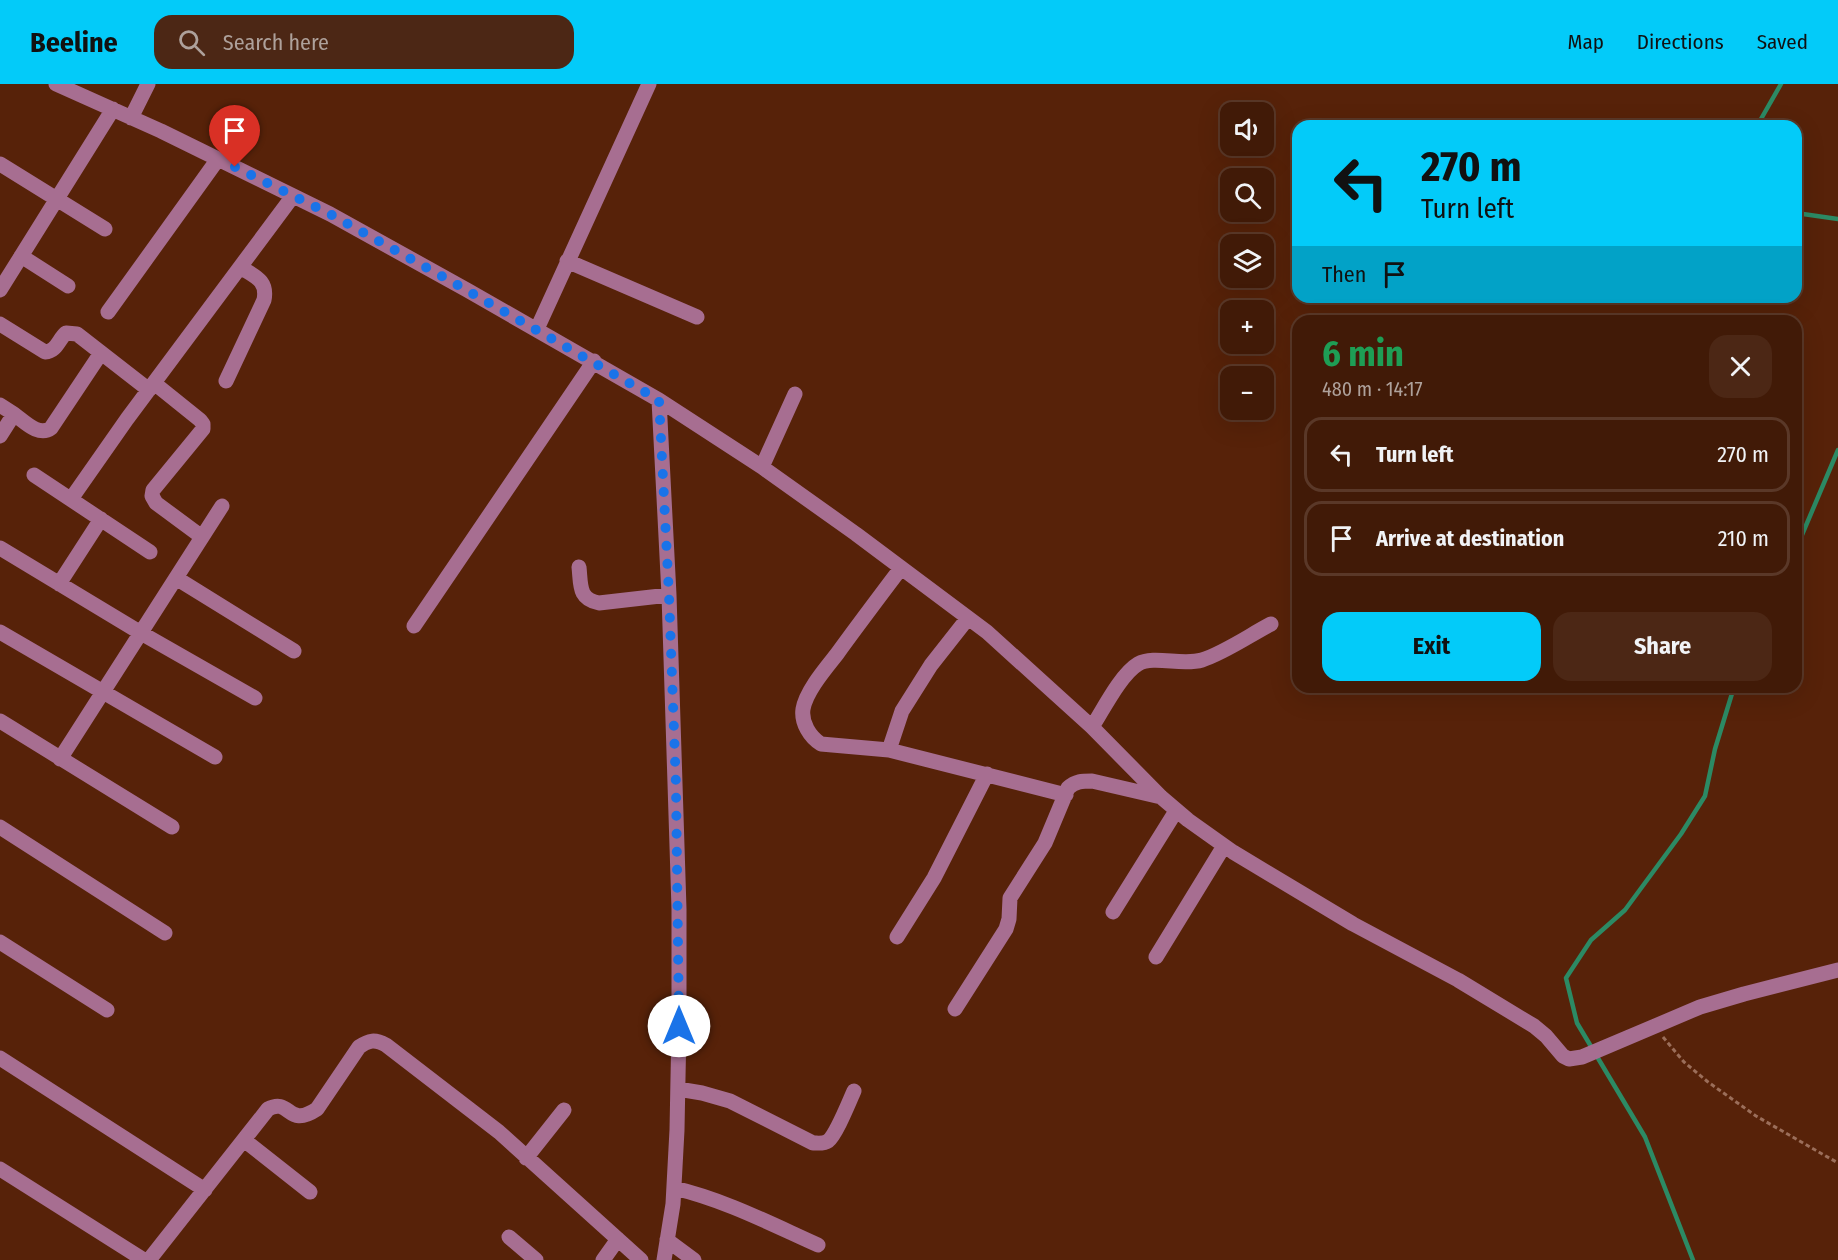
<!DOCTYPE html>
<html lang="en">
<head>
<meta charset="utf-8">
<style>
  :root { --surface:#411a07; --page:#4c2715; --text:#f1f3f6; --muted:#aea19b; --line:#5a3828; --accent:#03cbf9 }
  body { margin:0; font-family:"Fira Sans Condensed",sans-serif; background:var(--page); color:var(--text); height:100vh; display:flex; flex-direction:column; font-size:22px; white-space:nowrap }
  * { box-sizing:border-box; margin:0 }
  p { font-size:20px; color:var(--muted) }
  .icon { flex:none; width:33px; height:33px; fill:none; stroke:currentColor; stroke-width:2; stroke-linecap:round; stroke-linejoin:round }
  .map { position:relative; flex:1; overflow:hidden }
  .details { position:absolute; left:1292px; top:231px; width:510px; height:378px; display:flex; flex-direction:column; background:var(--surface); border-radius:18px; box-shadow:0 6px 24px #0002,0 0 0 2px var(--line) }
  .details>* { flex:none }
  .guide { position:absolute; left:1292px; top:36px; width:510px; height:183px; border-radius:18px; box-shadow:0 6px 24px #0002,0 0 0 2px var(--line); background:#03cbf9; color:#111; overflow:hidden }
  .tools { position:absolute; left:1220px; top:18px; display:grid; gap:12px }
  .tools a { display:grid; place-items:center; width:54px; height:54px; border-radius:12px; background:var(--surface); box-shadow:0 6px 24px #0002,0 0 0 2px var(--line); font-size:30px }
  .pin { position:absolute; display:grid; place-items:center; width:51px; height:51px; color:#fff; margin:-62px -26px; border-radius:50% 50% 50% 0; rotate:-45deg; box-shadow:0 0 6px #0007 }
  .pin .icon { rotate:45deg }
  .me { position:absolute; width:66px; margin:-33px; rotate:0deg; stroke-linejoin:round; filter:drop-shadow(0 0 4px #0008) }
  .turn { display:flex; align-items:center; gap:21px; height:126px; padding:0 30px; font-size:27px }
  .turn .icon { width:78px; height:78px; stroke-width:2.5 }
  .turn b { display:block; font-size:42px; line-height:51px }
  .then { display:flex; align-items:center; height:57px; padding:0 30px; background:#0003; gap:12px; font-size:22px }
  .round { display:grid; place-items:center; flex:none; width:63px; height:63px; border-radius:18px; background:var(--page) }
  .head { display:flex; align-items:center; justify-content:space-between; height:102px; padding:0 30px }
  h1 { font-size:36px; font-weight:700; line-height:45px; color:#1e9e55 }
  .primary-button { display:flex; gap:12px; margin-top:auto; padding:12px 30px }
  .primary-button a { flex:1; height:69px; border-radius:18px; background:var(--accent); color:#111; font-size:24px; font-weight:700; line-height:69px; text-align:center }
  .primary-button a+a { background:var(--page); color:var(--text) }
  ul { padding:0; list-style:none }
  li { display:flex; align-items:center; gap:18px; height:75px; margin:0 12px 9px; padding:0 18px; border:3px solid var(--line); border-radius:18px }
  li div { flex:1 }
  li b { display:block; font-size:22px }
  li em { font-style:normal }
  header { display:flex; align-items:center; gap:36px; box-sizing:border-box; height:84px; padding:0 30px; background:var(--accent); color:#111 }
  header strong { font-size:28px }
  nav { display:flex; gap:33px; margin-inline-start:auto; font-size:21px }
  .search { width:420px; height:54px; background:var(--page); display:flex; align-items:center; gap:15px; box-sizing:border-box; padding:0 21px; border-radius:18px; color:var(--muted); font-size:22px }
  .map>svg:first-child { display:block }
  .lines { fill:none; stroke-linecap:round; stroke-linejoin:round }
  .stream { stroke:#2c8a64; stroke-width:4.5 }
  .path { stroke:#9b6e5a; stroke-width:3; stroke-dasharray:4.5 3; stroke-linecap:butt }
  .minor { stroke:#a76e91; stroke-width:15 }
  .route { stroke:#1a73e8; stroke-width:10; stroke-dasharray:0 18 }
</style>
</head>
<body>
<header>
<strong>Beeline</strong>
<div class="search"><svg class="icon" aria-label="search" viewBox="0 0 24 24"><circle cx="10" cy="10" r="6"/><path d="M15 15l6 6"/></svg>Search here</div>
<nav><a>Map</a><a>Directions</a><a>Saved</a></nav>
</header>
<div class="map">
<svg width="1838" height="1176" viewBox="0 0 1838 1176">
  <rect width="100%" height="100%" fill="#572209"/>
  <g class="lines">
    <path class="stream" d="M1757,42L1781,0
      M1796,129L1838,135
      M1796,465L1838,366
      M1693,1176L1645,1053L1577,939L1566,894L1591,856L1625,826L1681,750L1705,712L1715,665L1734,603"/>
    <path class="path" d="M1663,953L1684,978L1708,998L1756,1032L1838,1079"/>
    <path class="minor" d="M56,0L161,47L330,130L467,206L659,316L762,383L856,450L987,548L1092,643L1161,713L1188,736L1233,768L1353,840L1458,896L1534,942L1546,952L1563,972L1569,975L1582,973L1700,923L1744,910L1838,886
      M131,34L148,0
      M0,80L105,145
      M21,172L68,202
      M567,177L697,233
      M0,206L113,25
      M108,228L218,75
      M0,240L45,268C57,267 58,256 66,249L77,250L149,306
      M537,245L649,0
      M226,297L264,216C268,196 254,192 240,183
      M154,299L200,336L203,340V345L153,406L152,412L156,419L202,453
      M659,316L669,511L679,825V942L677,1046L673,1120L664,1176
      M0,321L14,330L0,352
      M14,330C25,338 39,353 51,344L101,269
      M762,383L795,310
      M34,391L150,468
      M71,415L127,335L293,112
      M0,464L141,549L255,614
      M579,483C581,501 578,515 599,519L669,511
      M901,484C880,512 858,541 837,570C826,584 806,607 803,625C801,639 810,653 821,660L889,666L1066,711
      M176,494L294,567
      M59,500L101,435
      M414,542L594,277
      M0,548L215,673
      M0,637L172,743
      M1092,643C1103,626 1121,590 1138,580C1154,571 1182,582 1202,576C1224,569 1250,551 1271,540
      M889,666L902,627L931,581L968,534
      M60,675L222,422
      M0,743L165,849
      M1113,828L1176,727
      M897,853L934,794L987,690
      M0,858L107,926
      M1156,873L1224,762
      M955,925L1006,845L1009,835L1010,814L1045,759L1068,704C1076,697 1082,697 1092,697L1161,713
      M0,974L205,1106
      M678,1005L702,1009L730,1017L813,1059C818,1059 824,1060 828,1057C836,1051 849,1018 854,1007
      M244,1056L310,1108
      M526,1074L564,1026
      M0,1085L144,1176
      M674,1104C725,1116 771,1140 818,1161
      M509,1153L536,1176
      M667,1156L694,1176
      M149,1176L268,1025C291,1013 287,1045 317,1025L359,963C369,956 375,955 386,961L499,1048L641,1176
      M603,1176L618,1155"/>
  </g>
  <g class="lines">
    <path class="route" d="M235,83L330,130L447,195L659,316L669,511L676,702L679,942"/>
  </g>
</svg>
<div class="tools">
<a><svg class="icon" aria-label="sound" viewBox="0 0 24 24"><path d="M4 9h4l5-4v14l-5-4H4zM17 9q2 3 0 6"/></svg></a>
<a><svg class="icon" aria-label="search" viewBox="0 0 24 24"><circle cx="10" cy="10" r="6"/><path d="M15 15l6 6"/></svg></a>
<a><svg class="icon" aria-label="layers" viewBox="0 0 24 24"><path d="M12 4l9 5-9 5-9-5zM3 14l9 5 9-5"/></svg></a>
<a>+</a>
<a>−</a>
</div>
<div class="pin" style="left:235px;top:83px;background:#d93025"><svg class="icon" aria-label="arrive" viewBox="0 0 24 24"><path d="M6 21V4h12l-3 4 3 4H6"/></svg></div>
<svg class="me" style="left:679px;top:942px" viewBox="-20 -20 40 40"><circle r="19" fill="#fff"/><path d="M0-13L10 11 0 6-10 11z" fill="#1a73e8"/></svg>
<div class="guide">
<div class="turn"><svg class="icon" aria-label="left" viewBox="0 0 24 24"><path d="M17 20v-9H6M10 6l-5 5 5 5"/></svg><div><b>270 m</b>Turn left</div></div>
<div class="then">Then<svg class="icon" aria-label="arrive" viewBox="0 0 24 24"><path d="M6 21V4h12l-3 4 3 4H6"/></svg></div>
</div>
<section class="details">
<div class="head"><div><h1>6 min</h1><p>480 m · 14:17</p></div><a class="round"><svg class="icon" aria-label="close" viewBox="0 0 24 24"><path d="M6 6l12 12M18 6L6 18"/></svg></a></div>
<ul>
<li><svg class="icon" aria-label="left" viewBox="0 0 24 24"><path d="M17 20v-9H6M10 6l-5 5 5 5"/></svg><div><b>Turn left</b></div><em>270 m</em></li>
<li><svg class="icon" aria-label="arrive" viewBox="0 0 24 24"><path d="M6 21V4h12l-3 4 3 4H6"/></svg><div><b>Arrive at destination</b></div><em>210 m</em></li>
</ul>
<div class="primary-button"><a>Exit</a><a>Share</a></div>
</section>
</div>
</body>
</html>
